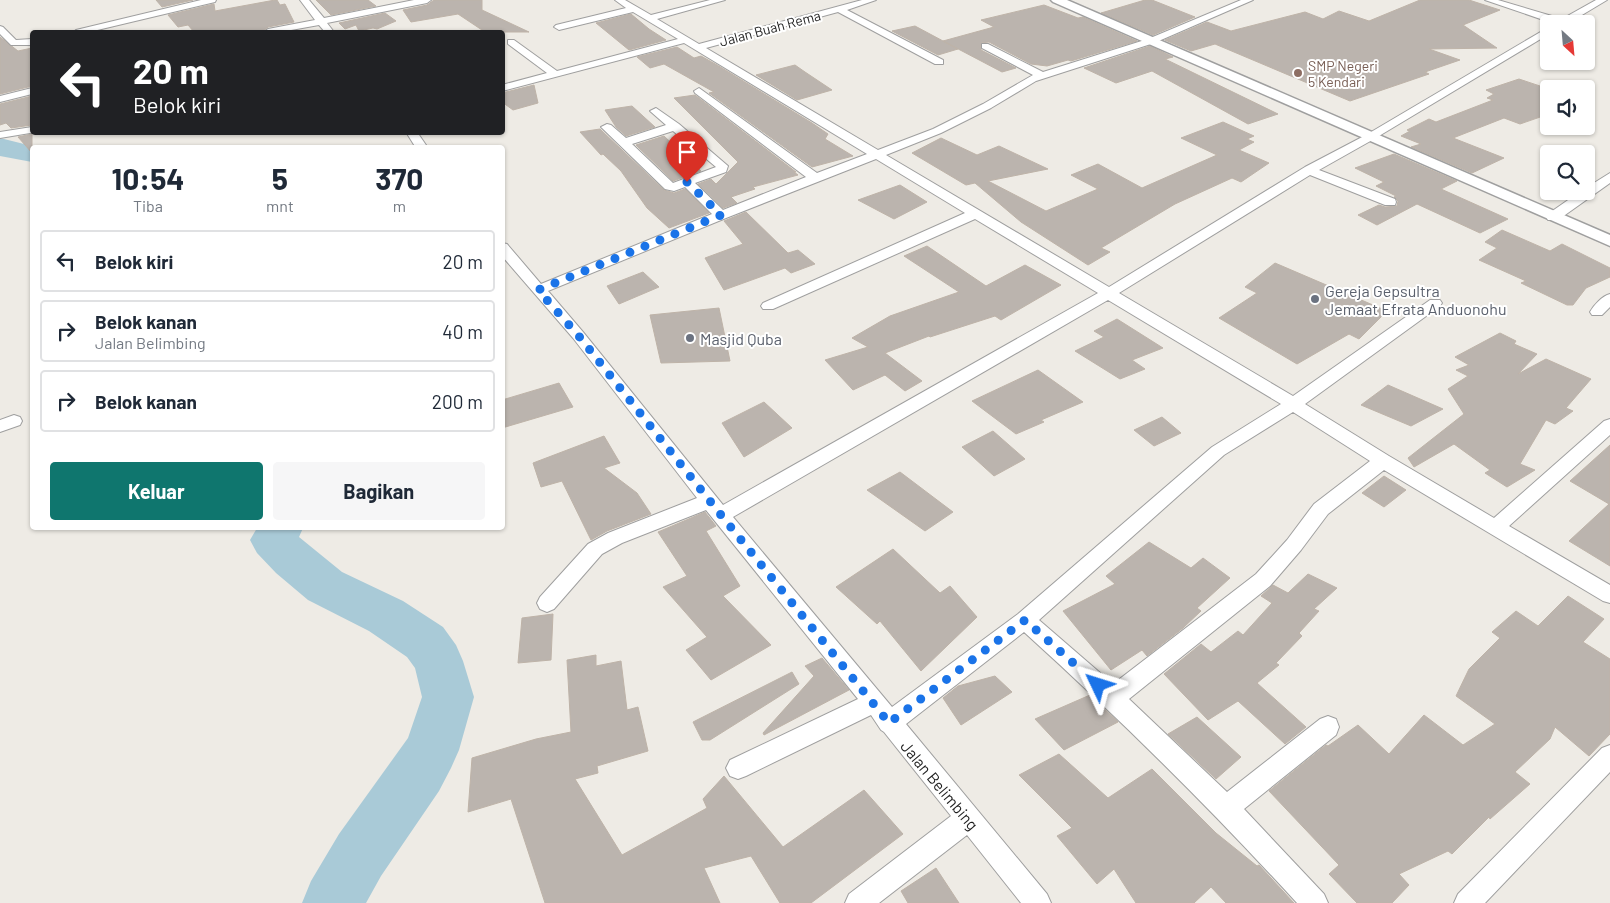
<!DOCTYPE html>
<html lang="id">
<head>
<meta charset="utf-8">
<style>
  :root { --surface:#fff; --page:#f6f6f7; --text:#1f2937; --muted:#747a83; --line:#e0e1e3; --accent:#0f766e }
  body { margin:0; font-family:Barlow,sans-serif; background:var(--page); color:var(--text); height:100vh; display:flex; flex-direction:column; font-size:19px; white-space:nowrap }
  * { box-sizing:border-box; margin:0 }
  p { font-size:16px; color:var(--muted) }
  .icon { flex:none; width:28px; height:28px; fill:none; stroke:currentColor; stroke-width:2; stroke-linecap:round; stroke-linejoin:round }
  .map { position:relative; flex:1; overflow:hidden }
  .panel { position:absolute; left:30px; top:145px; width:475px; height:385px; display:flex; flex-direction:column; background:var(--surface); border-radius:5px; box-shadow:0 1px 4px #0004 }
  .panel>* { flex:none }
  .top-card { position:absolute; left:30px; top:30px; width:475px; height:105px; border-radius:5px; box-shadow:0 1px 4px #0004; background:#202124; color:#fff; overflow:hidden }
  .needle { width:32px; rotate:154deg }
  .controls { position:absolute; left:1540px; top:15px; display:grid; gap:10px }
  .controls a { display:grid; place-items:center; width:55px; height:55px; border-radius:5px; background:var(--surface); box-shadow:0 1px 4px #0004; font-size:25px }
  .pin { position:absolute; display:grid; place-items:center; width:42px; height:42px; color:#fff; margin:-51px -21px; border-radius:50% 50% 50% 0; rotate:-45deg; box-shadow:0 0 5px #0007 }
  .pin .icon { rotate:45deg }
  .me { position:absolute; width:55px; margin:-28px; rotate:311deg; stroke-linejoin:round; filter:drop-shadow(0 0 4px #0008) }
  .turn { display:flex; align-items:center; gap:18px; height:105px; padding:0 20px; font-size:22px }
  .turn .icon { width:65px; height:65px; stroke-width:2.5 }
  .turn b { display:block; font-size:35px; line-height:42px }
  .eta { display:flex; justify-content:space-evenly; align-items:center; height:85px; text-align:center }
  .eta b { font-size:30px; font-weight:700; line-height:35px }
  .primary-button { display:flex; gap:10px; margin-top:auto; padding:10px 20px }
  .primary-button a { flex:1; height:58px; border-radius:5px; background:var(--accent); color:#fff; font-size:20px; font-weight:700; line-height:58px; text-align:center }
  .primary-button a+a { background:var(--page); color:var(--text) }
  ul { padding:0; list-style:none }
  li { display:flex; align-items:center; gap:15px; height:62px; margin:0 10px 8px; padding:0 10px; border:2px solid var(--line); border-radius:5px }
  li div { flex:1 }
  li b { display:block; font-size:19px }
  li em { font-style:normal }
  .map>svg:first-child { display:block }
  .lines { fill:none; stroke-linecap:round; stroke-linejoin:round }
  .river { fill:#a9cad7; fill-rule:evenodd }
  .building { fill:#bbb4ae; stroke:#beb3a8 }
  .minor-casing { stroke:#9f9f9f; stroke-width:2 }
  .tertiary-casing { stroke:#9f9f9f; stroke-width:3 }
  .minor { fill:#fff; fill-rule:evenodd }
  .tertiary { fill:#fff; fill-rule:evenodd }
  .route { stroke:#1a73e8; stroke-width:9; stroke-dasharray:0 16.2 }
  .education-dot { fill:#8d6e63; stroke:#fff; stroke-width:2 }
  .worship-dot { fill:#6b7280; stroke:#fff; stroke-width:2 }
  .labels { text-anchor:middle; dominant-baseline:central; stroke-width:4; stroke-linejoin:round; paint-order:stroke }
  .far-street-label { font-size:14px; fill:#1e1e1e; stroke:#fff }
  .far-education-label { font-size:14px; fill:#785e54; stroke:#fff; text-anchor:start }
  .worship-label { font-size:16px; fill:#5b616d; stroke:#fff; text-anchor:start }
  .street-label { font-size:16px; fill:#1e1e1e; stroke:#fff }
</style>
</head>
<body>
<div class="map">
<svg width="1610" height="903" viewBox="0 0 1610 903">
  <rect width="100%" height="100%" fill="#eeebe5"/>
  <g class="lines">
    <path class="river" d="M0,138L40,148H32V162L0,156Z
      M257,528H303L299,537L342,572L403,601L443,627L456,645L463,661L474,697L459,750L451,768L439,791L381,876L366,903H302L311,881L339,834L408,738L422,697L415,668L407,657L369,631L308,600L276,573L257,553L250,540Z"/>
  </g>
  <path class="building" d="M156,0H193L162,7Z
    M275,0H277L280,5L285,4L294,22L268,27L262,32H194L188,25L178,27L168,15L214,4L215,11Z
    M316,0H368L376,6L331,15Z
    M434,0H482V10L529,32H485L458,14L411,22L403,10L427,5Z
    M1145,0H1152L1195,17L1153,35L1101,13Z
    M1420,0H1469L1500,10L1463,25L1497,48L1429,49L1460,60L1425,72L1429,74L1350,101L1215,44L1191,51L1165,40L1207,22L1231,31L1305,12L1323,19L1339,11L1369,21Z
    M1044,5L1078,18L1083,17L1137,41L1071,61L1068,60L1047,66L1031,64L989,42L981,43V50L1016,68L1002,72L943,41L994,27L981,20Z
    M385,13L396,21L377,29L373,28L359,31L356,25L345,29L339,23Z
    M631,14L649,29L666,40L629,50L596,23Z
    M915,26L958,49L938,55L892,31Z
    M0,37L18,51L32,48V86L0,94Z
    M1150,46L1173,57L1165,59L1278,114L1248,124L1152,71L1116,83L1084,68Z
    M677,47L694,58L701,56L717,65L812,123L828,134L825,139L853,156L812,167L709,93L714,92L664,64L650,68L637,57Z
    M795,65L805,72L832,90L797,100L756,75Z
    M1519,79L1549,89V114L1520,124L1504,118L1453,138L1504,158L1472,173L1411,147L1421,144L1401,136L1410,131L1407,130L1429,119L1436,122L1493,100L1487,98L1494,94L1486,90Z
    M534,85L538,103L513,110L502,102V93Z
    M695,95L796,172H794L798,175L753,187L755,189L731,197L737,203L723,208L698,184L711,179L716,184L738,162L674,98Z
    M32,96V125L11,128L6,123L0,125V104Z
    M632,106L655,127L626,136L616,127L605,110Z
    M1223,122L1254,136L1247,139L1254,142L1239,150L1269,163L1241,182L1232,178L1175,204L1101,248L1110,252L1088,265L1021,222L975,183L966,185L912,153L941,138L977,155L999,146L1048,169L988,181L1046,211L1098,189L1071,175L1098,164L1142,188L1217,155L1181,138Z
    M600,129L664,190L674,193L685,189L709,213L669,228L647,208L621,171L603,154L601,155L580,132Z
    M32,134V153L18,137Z
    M664,136L701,171L673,181L636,145Z
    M1394,154L1457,181L1441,189L1508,219L1480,233L1417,204L1377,225L1358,215L1379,205L1385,207L1397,206L1398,201L1394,197L1396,196L1376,186L1384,182L1355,168Z
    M900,185L927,202L894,219L858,200Z
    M746,212L788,253L798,250L815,264L791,273L785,268L724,290L705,258L743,244L724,221Z
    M1502,230L1550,251L1562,244L1610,268V277L1586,288L1573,305H1567L1521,283L1526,281L1479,260L1497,248L1485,242Z
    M927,246L986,286L1025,265L1061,285L1001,320L995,316L930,337L929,336L885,353L922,381L905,391L885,375L853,390L825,360L868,347L852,338L890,316L959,292L904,256Z
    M1275,263L1387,311L1359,339L1349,334L1297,364L1219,318L1257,293L1245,287Z
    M643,272L659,287L619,304L607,286Z
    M719,308L730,361L661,363L650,315Z
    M1117,319L1163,348L1132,360L1145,369L1120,379L1075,351L1104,337L1094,331Z
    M1500,333L1516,341L1514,344L1537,354L1518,374L1546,359L1591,379L1566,408L1573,411L1555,424L1546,420L1520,464L1535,470L1507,487L1485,473L1490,470L1454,444L1414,467L1408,458L1464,414L1448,389L1468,376L1456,370L1469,365L1455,357Z
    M1038,370L1083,402L1041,420L1044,422L1016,434L972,401Z
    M559,383L573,407L502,428V400Z
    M1388,385L1443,409L1411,426L1361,405Z
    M764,402L792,428L744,457L722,423Z
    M1162,417L1181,433L1154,446L1134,430Z
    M993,431L1025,459L994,476L962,447Z
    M604,436L620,463L604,468L637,493L651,514L607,531L591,540L562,481L541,487L533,463Z
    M1610,445V566L1569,541L1609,504L1570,481Z
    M900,472L953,512L925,531L867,490Z
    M1384,476L1406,490L1384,507L1362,493Z
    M705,512L716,526L706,531L740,586L723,596L771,645L711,680L686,650L707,637L663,587L687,576L658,532Z
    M1149,542L1191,568L1203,558L1230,578L1197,608L1201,611L1183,628L1147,656L1142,650L1111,670L1063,611L1115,584L1106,576Z
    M893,549L940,593L950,586L977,617L921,671L880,621L877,624L836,587Z
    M1308,574L1337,588L1314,609L1319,611L1299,633L1302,636L1276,663L1279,665L1257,683L1306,727L1285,744L1238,701L1208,720L1164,674L1201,644L1211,652L1238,631L1243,635L1272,603L1261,596L1273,585L1288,593Z
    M1568,596L1604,619L1583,642L1610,659V734L1589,756L1555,727L1550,739L1515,772L1530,784L1490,819L1489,817L1452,854L1448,851L1399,874L1409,885L1392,903H1357L1329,874L1339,865L1269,791L1326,745L1328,746L1358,725L1389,754L1424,715L1463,745L1495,724L1456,696L1469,669L1500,638L1492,632L1516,611L1538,626Z
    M553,614L551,660L518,663L522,618Z
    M596,655V666L621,661L627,710L638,707L648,751L597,766L598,773L575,779L622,855L707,808L703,799L724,776L783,847L864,790L903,834L811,903H780L751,856L704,868L720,903H545L511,799L468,812L472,758L536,739L571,732L567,660Z
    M822,658L849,690L764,735L763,733L814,676L805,666Z
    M792,672L799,684L710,740H702L693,722Z
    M995,676L1012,692L961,725L943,698L958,686Z
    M1090,695L1118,722L1064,750L1035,719Z
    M1197,717L1241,757L1216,779L1168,734Z
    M1059,754L1108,798L1152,769L1216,833L1257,866L1259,865L1294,903H1226L1211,887L1194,903H1136L1114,869L1097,884L1057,836L1072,828L1019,775Z
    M936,868L959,903H908L901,891Z"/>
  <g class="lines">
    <defs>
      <path id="minor" d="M201,0H216L215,2L89,32H74L76,30Z
        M300,0H309L324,18L414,0H431L427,3L327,23L334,32H325L319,25L280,32H264L268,29L315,20Z
        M615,0H625L651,15L710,0H725L657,19L699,44L862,0H876L847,10L943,60V64H935L838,12L706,48L878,150L933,129L983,104L1033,75L982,48V44H988L1043,72L1148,39L1241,0H1253L1154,43L1036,81L991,108L941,133L886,155L1109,287L1305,167L1366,135L1549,27V34L1374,139L1319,170L1395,199L1396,202L1395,205H1385L1310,175L1119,293L1293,396L1430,300H1440L1442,303L1440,306L1305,404L1389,456L1494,518L1604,421L1610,419V435L1509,526L1610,585V603L1603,601L1384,470L1328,514L1301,550L1270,586L1129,699L1227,792L1320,719L1328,716L1336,719L1339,727L1336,735L1244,809L1324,894L1328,903H1297C1210,808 1120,719 1024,632L906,724L1047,894L1051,903H1021L967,835L879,903H845L849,894L951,816L884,732L881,730L871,715L746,776L738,779L730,776L726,768L730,760L858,699L706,510L622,543L602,554L554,609L547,612L540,609L537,603L540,597L588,544L608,533L697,498L573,338L502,256V243L507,244L541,284L712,214L685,187L674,191L665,189L601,127L607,124L611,125L626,138L666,125L650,111L656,108L679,124L728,166L726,172L695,183L723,210L806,177L695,93L694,91L699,88L817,173L867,154L684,43L502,91V85L547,73L508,44V40H514L557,71L678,39L633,12L559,30L554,27L556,25L626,8ZM673,131L716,167L673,183L632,144ZM876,159L965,213L763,303L761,306L763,309H773L975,219L1098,293L723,505L583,332L548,291L726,218ZM1108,300L1281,404L1212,447L1018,614L892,707L733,517ZM1293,412L1370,461L1314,504L1287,540L1256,574L1113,684L1039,620L1224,455Z
        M1485,0H1498L1562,19L1596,0H1607L1567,24H1555Z
        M0,26L3,27L16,40L32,39V45H11L0,34Z
        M32,88V94L0,102V96Z
        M32,127V132H36L0,138V132Z
        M406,132H417L428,148H416Z
        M1610,173V183L1558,220H1548L1546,217L1548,214L1581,191H1586V188Z
        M1610,294V307L1602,315H1592L1590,312C1594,305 1602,296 1610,294Z
        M14,415L20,417L22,421L20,425L0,432V420Z
        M1610,745V772L1485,903H1454L1458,894L1602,748Z"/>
      <path id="tertiary" d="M1051,0H1067L1610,235V246L1053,2Z"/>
    </defs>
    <use href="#minor" class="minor-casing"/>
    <use href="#tertiary" class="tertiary-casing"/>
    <use href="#minor" class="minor"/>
    <use href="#tertiary" class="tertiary"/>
  </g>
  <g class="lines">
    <path class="route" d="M687,182L721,215L538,290L578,335L721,515L889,723L1025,620L1098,685"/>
  </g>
  <circle class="education-dot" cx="1298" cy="73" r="5"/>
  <g class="worship-dot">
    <circle cx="1315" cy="299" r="5"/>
    <circle cx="690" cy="338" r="5"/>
  </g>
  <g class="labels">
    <g class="far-street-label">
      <text transform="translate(770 28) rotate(-15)">Jalan Buah Rema</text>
    </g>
    <g class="far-education-label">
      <text x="1308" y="65">SMP Negeri<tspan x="1308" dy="16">5 Kendari</tspan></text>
    </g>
    <g class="worship-label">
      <text x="1325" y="290">Gereja Gepsultra<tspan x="1325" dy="18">Jemaat Efrata Anduonohu</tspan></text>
      <text x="700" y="338">Masjid Quba</text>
    </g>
    <g class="street-label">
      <text transform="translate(940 785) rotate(50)">Jalan Belimbing</text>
    </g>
  </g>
</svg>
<div class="controls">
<a><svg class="needle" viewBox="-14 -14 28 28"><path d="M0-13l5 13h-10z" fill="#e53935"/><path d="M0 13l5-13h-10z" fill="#747a83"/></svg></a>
<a><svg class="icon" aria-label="sound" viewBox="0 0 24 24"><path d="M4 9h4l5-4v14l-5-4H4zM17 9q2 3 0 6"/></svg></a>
<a><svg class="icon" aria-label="search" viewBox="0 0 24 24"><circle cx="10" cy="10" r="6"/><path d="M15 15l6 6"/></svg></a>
</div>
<div class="pin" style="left:687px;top:182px;background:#d93025"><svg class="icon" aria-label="arrive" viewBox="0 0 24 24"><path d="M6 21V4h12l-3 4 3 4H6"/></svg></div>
<svg class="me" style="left:1098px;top:685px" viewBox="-20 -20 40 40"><path d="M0-17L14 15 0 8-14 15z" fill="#1a73e8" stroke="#fff" stroke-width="4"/></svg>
<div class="top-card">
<div class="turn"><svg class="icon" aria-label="left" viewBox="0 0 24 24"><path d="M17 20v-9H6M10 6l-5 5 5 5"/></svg><div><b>20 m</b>Belok kiri</div></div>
</div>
<section class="panel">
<div class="eta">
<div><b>10:54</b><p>Tiba</p></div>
<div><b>5</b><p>mnt</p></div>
<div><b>370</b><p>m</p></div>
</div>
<ul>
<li><svg class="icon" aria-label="left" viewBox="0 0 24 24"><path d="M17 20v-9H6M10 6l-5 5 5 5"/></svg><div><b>Belok kiri</b></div><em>20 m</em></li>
<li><svg class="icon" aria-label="right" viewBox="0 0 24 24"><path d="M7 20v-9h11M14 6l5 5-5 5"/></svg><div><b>Belok kanan</b><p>Jalan Belimbing</p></div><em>40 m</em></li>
<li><svg class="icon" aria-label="right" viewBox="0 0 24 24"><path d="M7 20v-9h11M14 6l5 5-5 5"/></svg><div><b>Belok kanan</b></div><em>200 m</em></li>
</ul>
<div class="primary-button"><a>Keluar</a><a>Bagikan</a></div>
</section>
</div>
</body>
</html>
